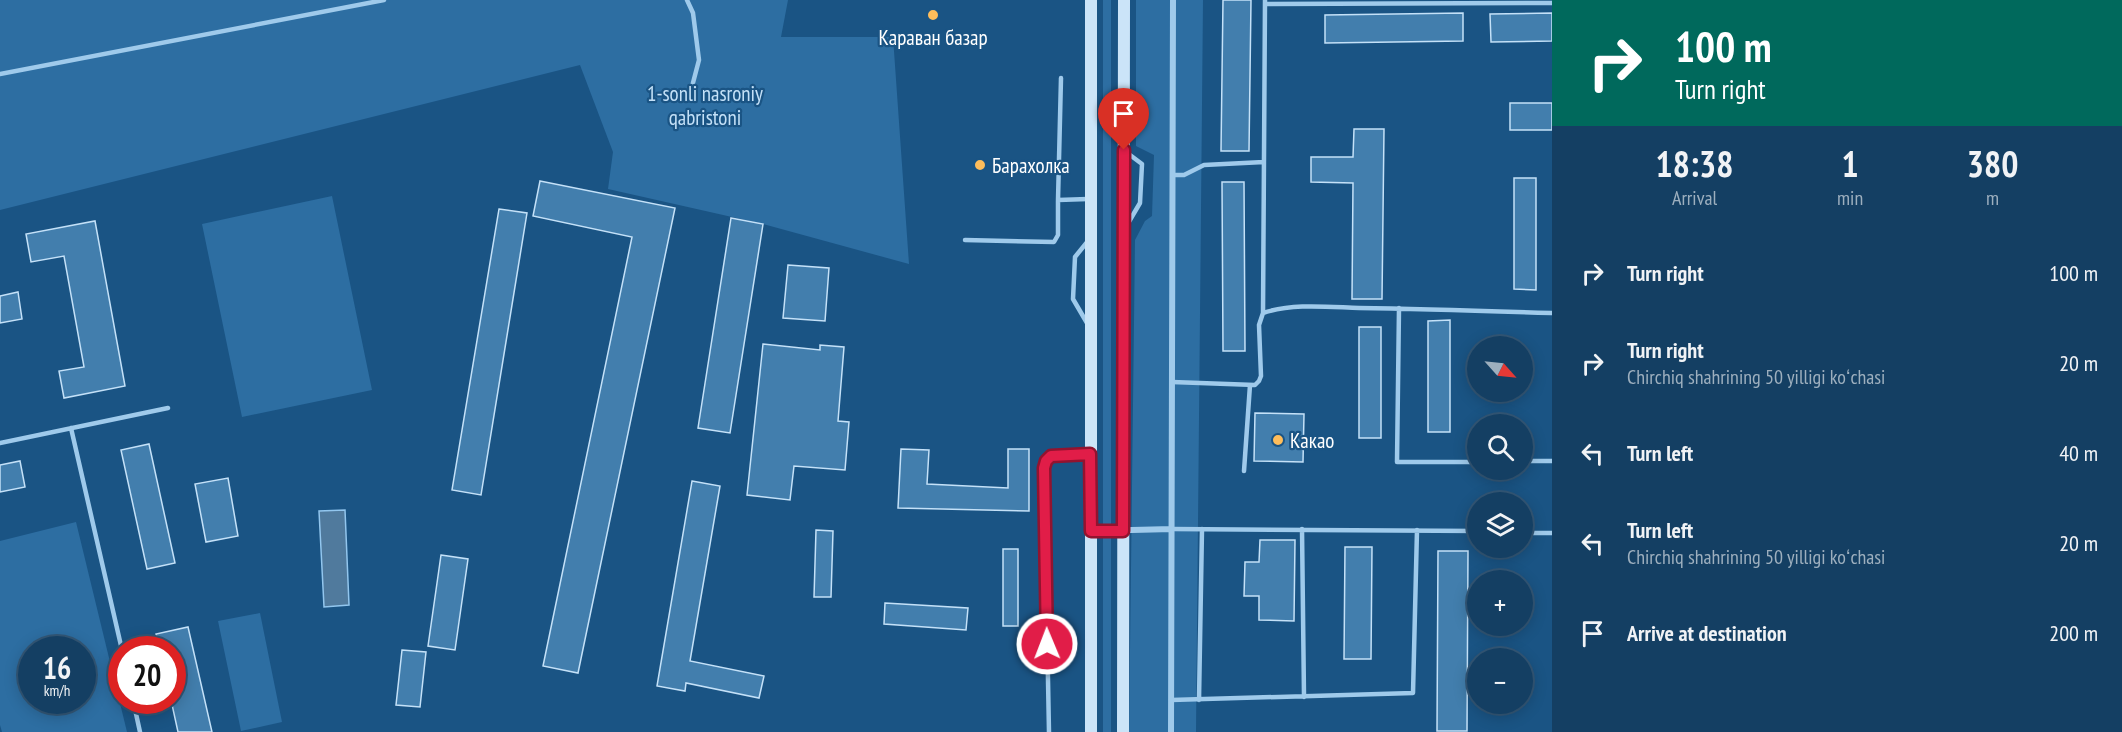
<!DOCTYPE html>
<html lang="en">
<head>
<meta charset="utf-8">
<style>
  :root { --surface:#143f63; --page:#1d4669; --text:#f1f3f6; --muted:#9dafbe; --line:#335878 }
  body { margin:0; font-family:"PT Sans Narrow",sans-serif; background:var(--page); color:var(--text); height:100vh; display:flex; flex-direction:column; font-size:22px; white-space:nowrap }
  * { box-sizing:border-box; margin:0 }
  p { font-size:20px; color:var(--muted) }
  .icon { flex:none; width:33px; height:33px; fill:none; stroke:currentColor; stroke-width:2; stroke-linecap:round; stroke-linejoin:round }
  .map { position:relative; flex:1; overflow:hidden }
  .panel { display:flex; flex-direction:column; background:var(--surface); width:570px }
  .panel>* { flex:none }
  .hud { background:#00695c; color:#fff; overflow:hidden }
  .needle { width:39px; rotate:117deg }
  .controls { position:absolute; left:1467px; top:336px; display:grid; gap:12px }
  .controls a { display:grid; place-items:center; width:66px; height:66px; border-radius:50%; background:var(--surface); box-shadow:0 3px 15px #0003,0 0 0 2px var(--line); font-size:30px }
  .speed { position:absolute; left:18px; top:636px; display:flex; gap:12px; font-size:30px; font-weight:700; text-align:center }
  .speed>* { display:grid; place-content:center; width:78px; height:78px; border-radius:50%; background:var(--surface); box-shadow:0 3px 15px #0003,0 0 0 2px var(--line); line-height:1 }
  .speed small { font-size:15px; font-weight:400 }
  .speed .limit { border:9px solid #d22; background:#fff; color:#111 }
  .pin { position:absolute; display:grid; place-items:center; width:51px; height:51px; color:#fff; margin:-62px -26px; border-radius:50% 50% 50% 0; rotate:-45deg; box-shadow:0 0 6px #0007 }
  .pin .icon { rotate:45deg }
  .me { position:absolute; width:66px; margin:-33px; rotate:359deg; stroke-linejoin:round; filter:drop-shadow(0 0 4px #0008) }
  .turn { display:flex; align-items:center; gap:21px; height:126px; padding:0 24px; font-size:27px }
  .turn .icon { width:78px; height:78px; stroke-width:2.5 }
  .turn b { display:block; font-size:42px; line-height:51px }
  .eta { display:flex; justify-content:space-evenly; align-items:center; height:102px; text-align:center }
  .eta b { font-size:36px; font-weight:600; line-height:42px }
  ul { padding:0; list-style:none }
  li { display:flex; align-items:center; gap:18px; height:90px; padding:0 24px }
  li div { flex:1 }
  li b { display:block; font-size:22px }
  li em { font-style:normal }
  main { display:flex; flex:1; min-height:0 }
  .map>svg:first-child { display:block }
  .green { fill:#2d6ea2; fill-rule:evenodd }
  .water { fill:#507a9d; stroke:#92c6ee; stroke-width:1.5 }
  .building { fill:#427ead; stroke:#c4e1f8; stroke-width:1.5 }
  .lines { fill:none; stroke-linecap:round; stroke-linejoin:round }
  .service { stroke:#9fcaeb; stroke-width:4.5 }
  .minor { stroke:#9fcaeb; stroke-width:6 }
  .secondary { stroke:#cbe4f8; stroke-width:12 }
  .route-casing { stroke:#92132f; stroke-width:15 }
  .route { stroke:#e11d48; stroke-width:10 }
  .poi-dot { fill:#febd5b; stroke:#1a5484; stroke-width:2 }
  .labels { text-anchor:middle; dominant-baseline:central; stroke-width:4.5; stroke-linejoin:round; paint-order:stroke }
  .poi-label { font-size:21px; fill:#fff; stroke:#1a5484; text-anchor:start }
  .park-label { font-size:21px; fill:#c4e1f8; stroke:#1a5484 }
</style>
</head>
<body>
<main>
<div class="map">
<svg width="1552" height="732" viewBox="0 0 1552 732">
  <rect width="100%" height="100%" fill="#1a5484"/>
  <path class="green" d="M0,0H788L781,37H893L909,264L763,224L608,189L613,152L580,65L0,210Z
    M1103,0H1111V732H1103Z
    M1136,0H1203L1196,732H1129L1135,240L1145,221L1152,216L1154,155L1136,146Z
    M332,196L372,390L242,417L202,224Z
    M76,522L127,732H2L0,725V541ZM32,650H82V700H32Z
    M260,613L282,722L241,731L218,621Z"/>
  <path class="water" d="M345,510L349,605L324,607L319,511Z"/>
  <path class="building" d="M1223,0H1251L1249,151H1221Z
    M1463,13V41L1325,43V15Z
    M1552,13V41L1491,42L1490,14Z
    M1510,103H1552V130H1510Z
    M1354,129H1384L1382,299H1352L1353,183L1311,182V157H1353Z
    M1514,178H1536V290L1514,289Z
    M540,181L675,208L578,673L543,666L632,237L533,216Z
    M1222,182H1244L1245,351H1223Z
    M499,209L527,213L481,495L452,490Z
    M731,218L763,224L730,433L698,428Z
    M95,221L125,386L64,398L59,371L84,367L64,256L31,262L26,234Z
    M788,265L829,268L825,321L783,318Z
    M18,292L22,319L0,323V296Z
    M1450,320V432H1428V321Z
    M1359,327H1381V438H1359Z
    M763,344L820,350V345L844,347L838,421L849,422L845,470L794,466L790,500L747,495Z
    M1255,413L1304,414L1303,462L1254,461Z
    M149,444L175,563L147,569L121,450Z
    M901,449L929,450L927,484L1008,488V449H1029V511L898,508Z
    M20,461L25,487L0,492V465Z
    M228,478L238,536L206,542L195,484Z
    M692,481L720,486L690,661L764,676L759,698L686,683L685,691L657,686Z
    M816,530L833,531L831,597H814Z
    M1260,540H1295L1294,621L1259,620V596H1244L1245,562H1259Z
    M1345,547H1372L1371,659H1344Z
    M1003,549H1018V626H1003Z
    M1438,551H1468L1467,731H1437Z
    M441,555L468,559L455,650L428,646Z
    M885,603L968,608L966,630L884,624Z
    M188,627L212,732H178L171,700L172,650H160L156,634Z
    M402,650L426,652L420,707L396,705Z"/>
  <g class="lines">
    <path class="service" d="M687,0L693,13L699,60L689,98
      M1265,4L1552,3
      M0,74L384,0
      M1061,78L1058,200L1088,199
      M1126,152L1142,164L1140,203L1127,225
      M1173,175H1184L1204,165L1264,162
      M965,240L1054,242L1058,235V200
      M1399,308L1397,462H1478
      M1263,313L1265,0
      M1087,323L1073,299L1075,257L1088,241
      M1172,382L1255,385L1259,381L1261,376L1259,325L1263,313C1293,303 1328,307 1359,308C1423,309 1488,311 1552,313
      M71,428L122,650
      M0,443L168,408
      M1522,461H1552
      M1244,471L1250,385
      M1172,529L1478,531
      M1302,529L1304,697
      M1522,533H1552
      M133,700L140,732
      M1171,700L1413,693L1417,530
      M1199,700L1202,529
      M1049,732L1044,468L1046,461L1051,456L1091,454"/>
    <path class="minor" d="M1092,531L1172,529
      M1171,732L1173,0"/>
    <path class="secondary" d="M1091,732V0
      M1123,732L1124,0"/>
  </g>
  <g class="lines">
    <defs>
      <path id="route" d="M1047,644L1044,468L1046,461L1051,456L1090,454L1091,531H1123L1124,150"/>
    </defs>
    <use href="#route" class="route-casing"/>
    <use href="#route" class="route"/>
  </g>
  <g class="poi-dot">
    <circle cx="933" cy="15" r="6"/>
    <circle cx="980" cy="165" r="6"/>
    <circle cx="1278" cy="440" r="6"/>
  </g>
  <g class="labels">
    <g class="poi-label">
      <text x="933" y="37" text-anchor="middle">Караван базар</text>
      <text x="992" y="165">Барахолка</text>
      <text x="1290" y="440">Какао</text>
    </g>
    <g class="park-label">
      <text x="705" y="93">1-sonli nasroniy<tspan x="705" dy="24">qabristoni</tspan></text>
    </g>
  </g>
</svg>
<div class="controls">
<a><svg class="needle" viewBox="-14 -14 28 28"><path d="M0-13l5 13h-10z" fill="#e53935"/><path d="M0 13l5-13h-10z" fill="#9dafbe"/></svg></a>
<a><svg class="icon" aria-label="search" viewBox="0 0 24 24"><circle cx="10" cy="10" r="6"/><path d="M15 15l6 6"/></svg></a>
<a><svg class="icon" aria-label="layers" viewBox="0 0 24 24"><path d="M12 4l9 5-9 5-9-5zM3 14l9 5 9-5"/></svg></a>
<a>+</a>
<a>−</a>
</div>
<div class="speed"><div>16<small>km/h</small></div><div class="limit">20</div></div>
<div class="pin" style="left:1124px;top:150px;background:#d93025"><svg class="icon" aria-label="arrive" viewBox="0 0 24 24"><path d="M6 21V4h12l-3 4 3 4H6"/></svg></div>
<svg class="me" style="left:1047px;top:644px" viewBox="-20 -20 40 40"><circle r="17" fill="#e11d48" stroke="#fff" stroke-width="3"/><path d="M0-11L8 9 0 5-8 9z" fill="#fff"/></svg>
</div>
<section class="panel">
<div class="hud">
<div class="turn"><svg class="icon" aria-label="right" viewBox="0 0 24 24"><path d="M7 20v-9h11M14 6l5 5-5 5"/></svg><div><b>100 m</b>Turn right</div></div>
</div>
<div class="eta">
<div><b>18:38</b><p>Arrival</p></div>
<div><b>1</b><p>min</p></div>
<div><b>380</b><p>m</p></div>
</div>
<ul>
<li><svg class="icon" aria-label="right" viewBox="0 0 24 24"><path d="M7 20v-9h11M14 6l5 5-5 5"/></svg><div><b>Turn right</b></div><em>100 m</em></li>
<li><svg class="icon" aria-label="right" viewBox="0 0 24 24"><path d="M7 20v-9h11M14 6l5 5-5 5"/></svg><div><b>Turn right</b><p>Chirchiq shahrining 50 yilligi koʻchasi</p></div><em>20 m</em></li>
<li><svg class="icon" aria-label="left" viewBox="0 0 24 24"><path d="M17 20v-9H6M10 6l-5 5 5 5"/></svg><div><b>Turn left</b></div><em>40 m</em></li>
<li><svg class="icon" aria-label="left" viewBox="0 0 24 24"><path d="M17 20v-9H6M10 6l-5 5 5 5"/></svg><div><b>Turn left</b><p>Chirchiq shahrining 50 yilligi koʻchasi</p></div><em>20 m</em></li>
<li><svg class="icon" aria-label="arrive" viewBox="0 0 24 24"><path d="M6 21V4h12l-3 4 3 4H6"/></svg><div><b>Arrive at destination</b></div><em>200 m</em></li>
</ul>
</section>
</main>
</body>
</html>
